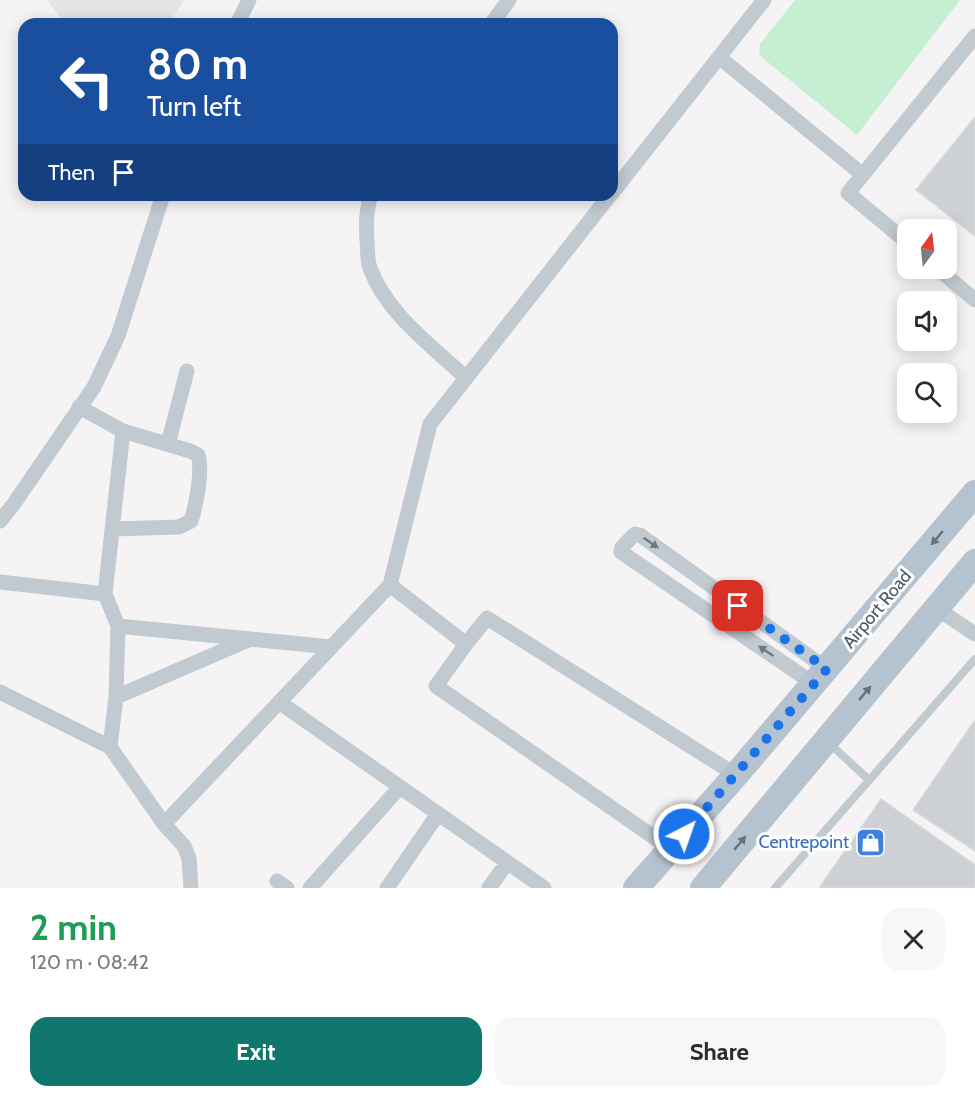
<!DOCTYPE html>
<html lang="en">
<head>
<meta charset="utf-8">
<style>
  :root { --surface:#fff; --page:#f7f7f7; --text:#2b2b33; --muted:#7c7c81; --accent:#0f766e }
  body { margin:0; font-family:Cabin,sans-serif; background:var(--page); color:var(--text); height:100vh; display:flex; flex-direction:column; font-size:22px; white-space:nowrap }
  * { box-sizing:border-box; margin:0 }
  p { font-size:20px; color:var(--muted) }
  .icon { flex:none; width:33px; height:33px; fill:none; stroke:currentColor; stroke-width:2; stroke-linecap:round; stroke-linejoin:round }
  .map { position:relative; height:888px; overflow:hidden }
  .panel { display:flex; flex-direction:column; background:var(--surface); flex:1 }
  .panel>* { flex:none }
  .banner { position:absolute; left:18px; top:18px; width:600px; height:183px; border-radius:18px; box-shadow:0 3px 15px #0003; background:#1a4fa0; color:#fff; overflow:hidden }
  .needle { width:39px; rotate:15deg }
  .buttons { position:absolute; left:897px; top:219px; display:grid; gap:12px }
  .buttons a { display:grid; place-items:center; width:60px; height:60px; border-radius:12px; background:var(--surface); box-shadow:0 3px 15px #0003; font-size:30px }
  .pin { position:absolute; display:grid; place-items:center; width:51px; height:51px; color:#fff; margin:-26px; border-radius:12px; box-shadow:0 3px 9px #0006 }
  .me { position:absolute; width:66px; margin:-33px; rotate:41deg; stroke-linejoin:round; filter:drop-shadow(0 0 4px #0008) }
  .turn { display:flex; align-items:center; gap:21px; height:126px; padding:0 30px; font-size:27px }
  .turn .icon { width:78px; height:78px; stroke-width:2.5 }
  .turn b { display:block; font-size:42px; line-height:51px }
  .then { display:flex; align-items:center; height:57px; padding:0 30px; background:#0003; gap:12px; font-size:22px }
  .round { display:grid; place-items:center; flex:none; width:63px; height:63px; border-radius:18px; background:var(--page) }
  .headline { display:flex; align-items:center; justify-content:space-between; height:102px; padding:0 30px }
  h1 { font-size:36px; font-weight:700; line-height:45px; color:#1e9e55 }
  .button { display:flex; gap:12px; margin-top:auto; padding:12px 30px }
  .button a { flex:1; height:69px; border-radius:18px; background:var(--accent); color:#fff; font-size:24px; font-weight:700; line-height:69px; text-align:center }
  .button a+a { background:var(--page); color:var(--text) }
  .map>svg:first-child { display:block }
  .education { fill:#e6e4e5 }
  .green { fill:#c5efd3 }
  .building { fill:#cdd0d4; stroke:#d7d9dd; stroke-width:1.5 }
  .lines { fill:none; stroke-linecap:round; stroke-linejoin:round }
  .lane { stroke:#c1cad1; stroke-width:8 }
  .street { stroke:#c1cad1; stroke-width:15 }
  .primary { stroke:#b4c3cf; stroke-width:26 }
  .oneway { fill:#65727c }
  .oneway2 { fill:#6e7a82 }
  .route { stroke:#1a73e8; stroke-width:10; stroke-dasharray:0 18 }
  .labels { text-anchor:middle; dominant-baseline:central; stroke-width:6; stroke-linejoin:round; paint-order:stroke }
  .street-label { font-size:18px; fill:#4b5760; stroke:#fff }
  .shop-label { font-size:18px; fill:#366cbe; stroke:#fff; text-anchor:end }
</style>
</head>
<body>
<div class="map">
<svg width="975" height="888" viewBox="0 0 975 888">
  <rect width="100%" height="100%" fill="#f5f3f3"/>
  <path class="education" d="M47,0H184L169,24H65Z"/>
  <path class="green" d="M795,0H960L857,135L759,55L760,44Z"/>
  <path class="building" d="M975,117V236L916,190Z
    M975,720V851L913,810Z
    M881,799L975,865V888H819Z"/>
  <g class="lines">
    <path class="lane" d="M829,743L869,780
      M775,888L975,659"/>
    <path class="street" d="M237,24L249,0
      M491,24L509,0
      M719,57L863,175
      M612,193L764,0
      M371,195C366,209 366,226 367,240C368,249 367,260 370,268C387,314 431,345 466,378
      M908,243L848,193L975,36
      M937,268L975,300
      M79,407L123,431L190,451L198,455C203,471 196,505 191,521L179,527L112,529
      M123,431L105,594L118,626L116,697L110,747L164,824L184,846L189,858L191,888
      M168,444L187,371
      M0,521L13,505L94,387L118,336L163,195
      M0,582L105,594
      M936,608L975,634
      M118,626L331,647
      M466,644L390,585L430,424L610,195
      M814,684L621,552L622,547L635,534L640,535L827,669
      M0,692L110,747
      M116,697L248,640
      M279,702L544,888
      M164,824L390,585
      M671,849L436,686L466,644L487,618L736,775
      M277,881L287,888
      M310,888L400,787
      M387,888L438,814
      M489,888L507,863"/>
    <path class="primary" d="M636,888L736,775L975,493
      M703,888L975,562"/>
  </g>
  <defs><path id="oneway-solid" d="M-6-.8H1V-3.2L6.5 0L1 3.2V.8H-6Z" transform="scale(1.5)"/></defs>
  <g class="oneway">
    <use href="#oneway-solid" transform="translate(937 538) rotate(130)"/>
    <use href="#oneway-solid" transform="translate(865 693) rotate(-50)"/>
    <use href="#oneway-solid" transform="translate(740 843) rotate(-50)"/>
  </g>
  <g class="oneway2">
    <use href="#oneway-solid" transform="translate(651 543) rotate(35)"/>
    <use href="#oneway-solid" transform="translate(766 651) rotate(-146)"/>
  </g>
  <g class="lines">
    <path class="route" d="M684,834L827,669L738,606"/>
  </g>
  <defs>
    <symbol id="shop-square" viewBox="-11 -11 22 22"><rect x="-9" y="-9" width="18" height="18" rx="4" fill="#3f7fe0" stroke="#fff"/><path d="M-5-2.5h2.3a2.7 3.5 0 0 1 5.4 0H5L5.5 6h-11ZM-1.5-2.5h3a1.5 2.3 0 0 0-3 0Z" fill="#fff"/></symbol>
  </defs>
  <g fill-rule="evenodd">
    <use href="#shop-square" x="854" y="826" width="33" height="33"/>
  </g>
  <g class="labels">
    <g class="street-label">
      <text transform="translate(877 609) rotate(-50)">Airport Road</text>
    </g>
    <g class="shop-label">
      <text x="849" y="842">Centrepoint</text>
    </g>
  </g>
</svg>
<div class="buttons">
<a><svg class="needle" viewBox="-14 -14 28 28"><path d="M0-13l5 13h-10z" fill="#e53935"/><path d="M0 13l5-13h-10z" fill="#7c7c81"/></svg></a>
<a><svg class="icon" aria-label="sound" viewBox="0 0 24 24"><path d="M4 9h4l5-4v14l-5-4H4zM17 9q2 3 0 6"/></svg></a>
<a><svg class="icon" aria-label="search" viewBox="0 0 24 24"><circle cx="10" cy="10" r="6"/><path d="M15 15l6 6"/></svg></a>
</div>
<div class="pin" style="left:738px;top:606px;background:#d93025"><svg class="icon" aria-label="arrive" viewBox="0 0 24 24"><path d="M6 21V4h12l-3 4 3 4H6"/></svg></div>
<svg class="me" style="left:684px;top:834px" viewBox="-20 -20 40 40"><circle r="17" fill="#1a73e8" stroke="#fff" stroke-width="3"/><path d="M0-11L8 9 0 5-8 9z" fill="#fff"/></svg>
<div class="banner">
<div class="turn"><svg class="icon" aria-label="left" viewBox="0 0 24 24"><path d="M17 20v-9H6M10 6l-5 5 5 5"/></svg><div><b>80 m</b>Turn left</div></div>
<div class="then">Then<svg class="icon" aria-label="arrive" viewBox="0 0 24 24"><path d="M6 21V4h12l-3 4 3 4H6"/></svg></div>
</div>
</div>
<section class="panel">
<div class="headline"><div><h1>2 min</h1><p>120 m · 08:42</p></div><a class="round"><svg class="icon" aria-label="close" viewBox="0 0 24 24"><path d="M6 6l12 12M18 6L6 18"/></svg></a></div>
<div class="button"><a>Exit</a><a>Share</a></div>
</section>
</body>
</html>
